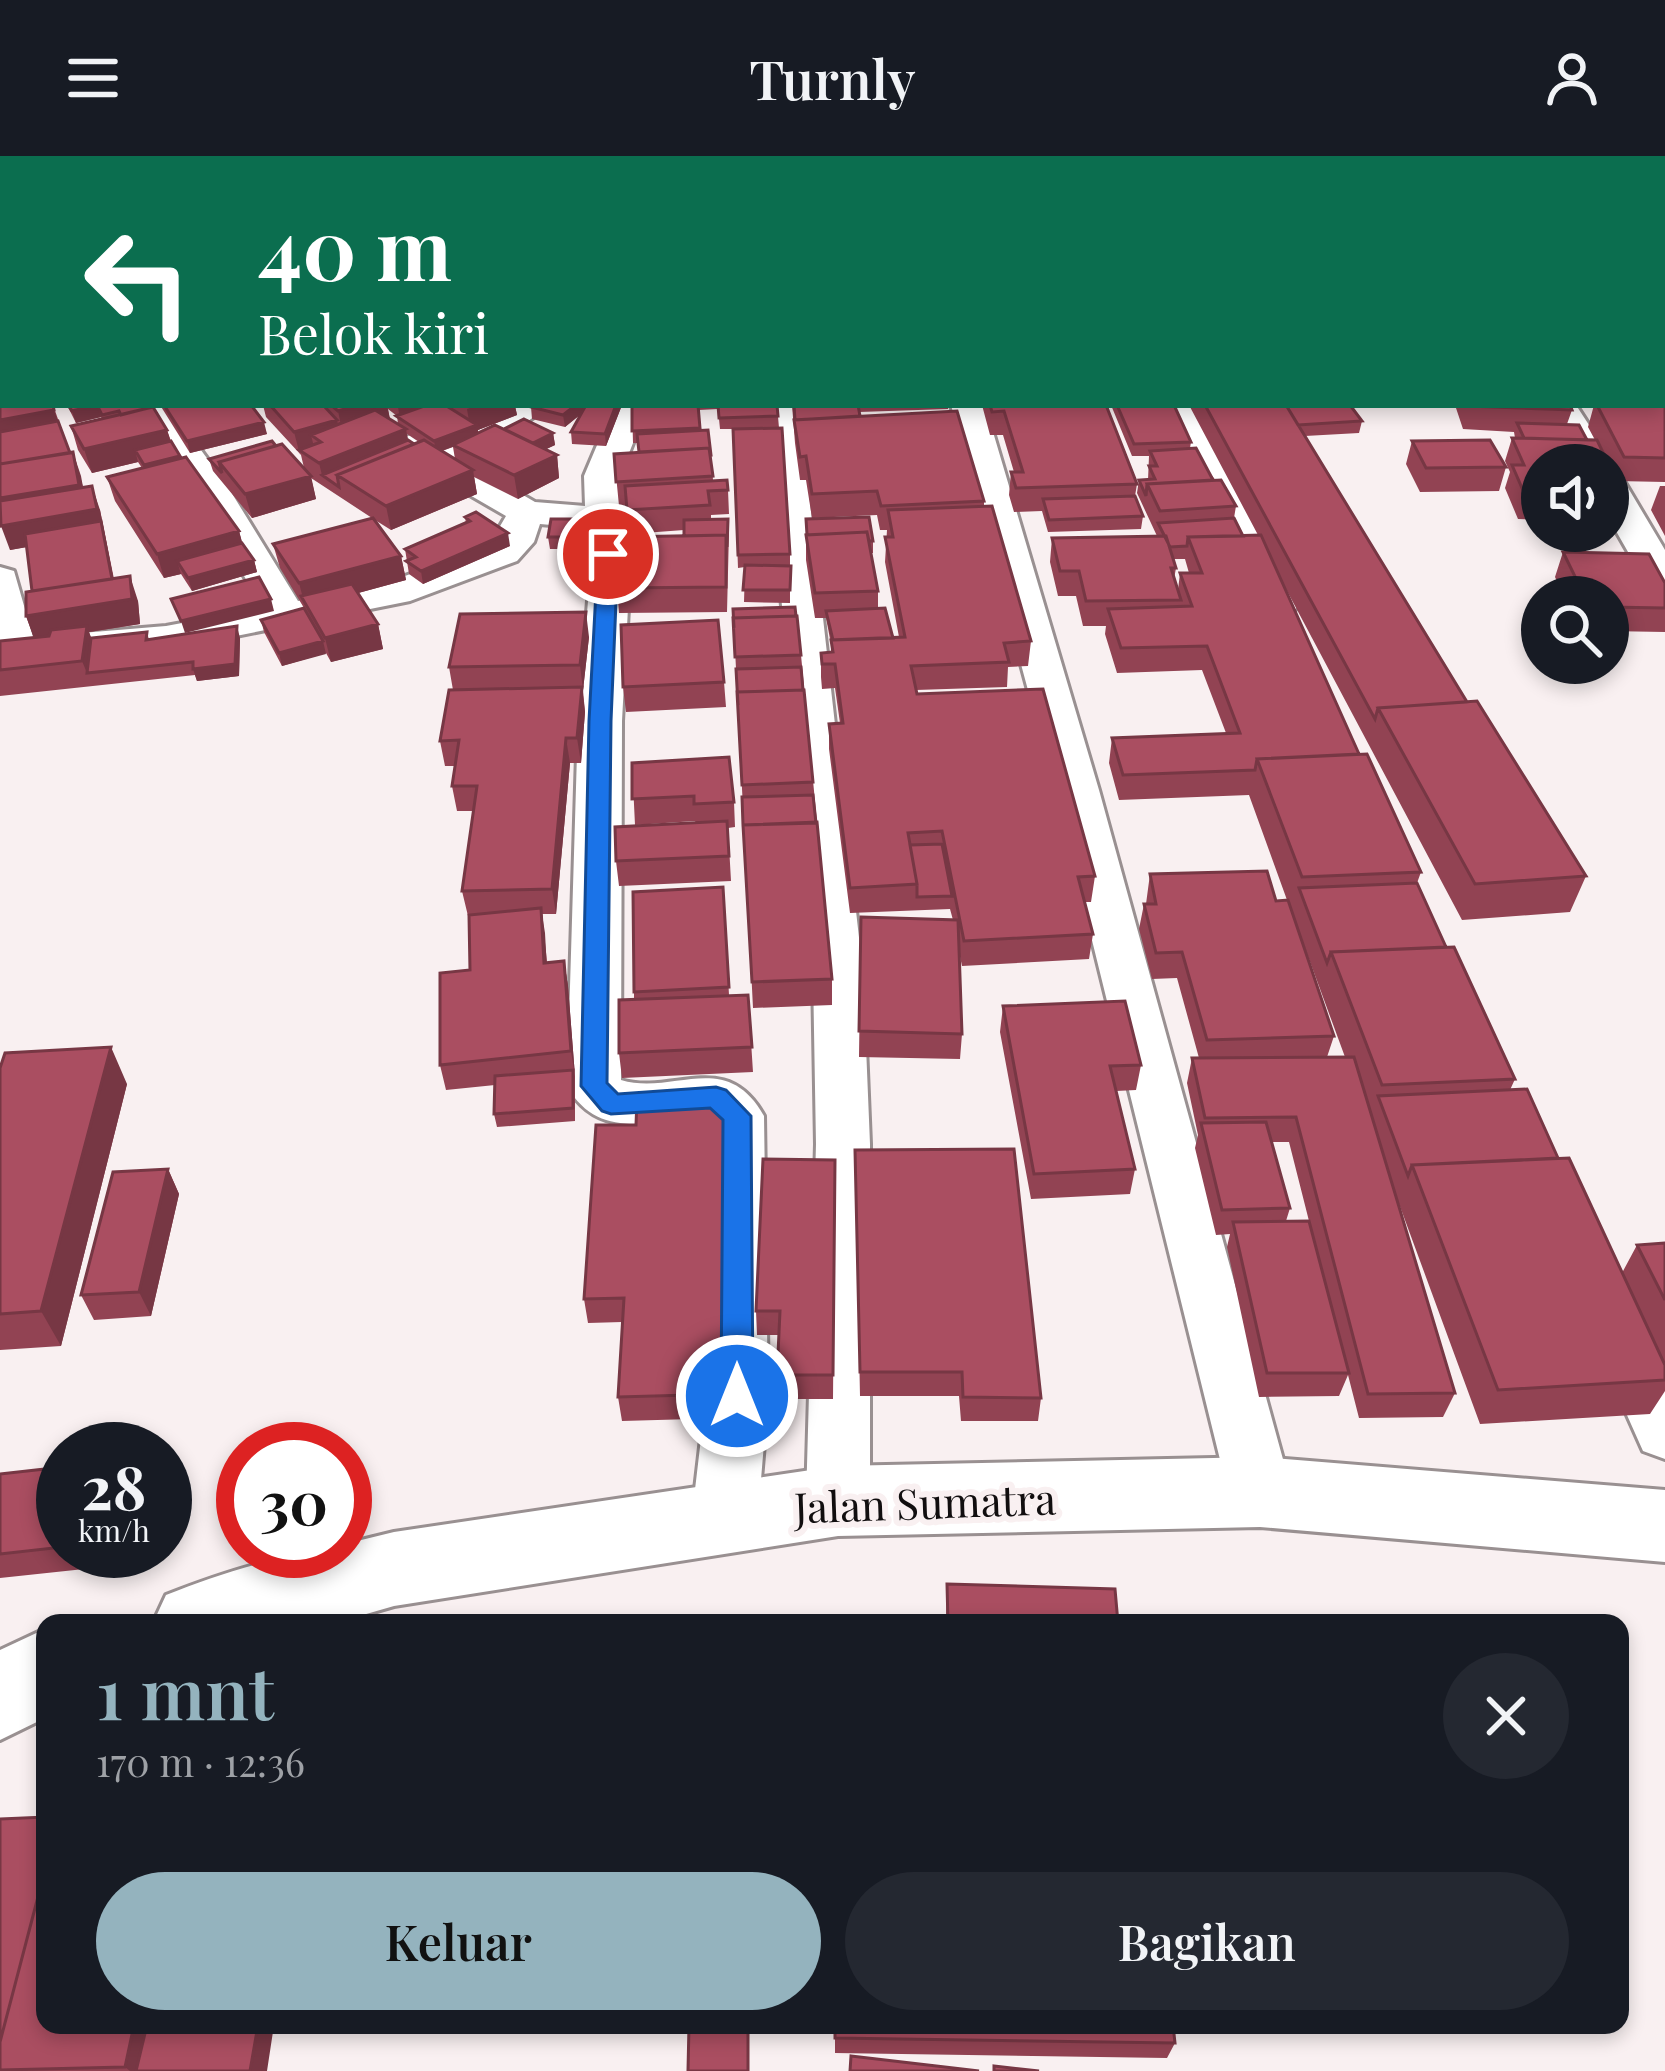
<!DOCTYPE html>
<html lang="id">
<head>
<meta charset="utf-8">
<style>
  :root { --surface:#171b24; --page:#242831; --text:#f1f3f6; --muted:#9ea1a6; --accent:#94b3be }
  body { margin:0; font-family:"Playfair Display",serif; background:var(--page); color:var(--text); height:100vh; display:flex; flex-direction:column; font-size:45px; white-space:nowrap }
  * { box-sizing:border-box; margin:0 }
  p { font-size:39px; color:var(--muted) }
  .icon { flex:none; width:66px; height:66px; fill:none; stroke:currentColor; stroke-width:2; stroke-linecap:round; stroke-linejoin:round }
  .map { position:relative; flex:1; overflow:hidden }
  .details { position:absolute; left:36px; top:1458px; width:1593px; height:420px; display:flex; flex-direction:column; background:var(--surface); border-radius:24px; box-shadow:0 6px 18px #0003 }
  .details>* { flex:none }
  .top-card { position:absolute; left:0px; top:0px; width:1665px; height:252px; box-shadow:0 6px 18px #0003; background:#0b6e4f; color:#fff; overflow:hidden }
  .buttons { position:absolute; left:1521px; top:288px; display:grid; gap:24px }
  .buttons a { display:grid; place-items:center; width:108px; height:108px; border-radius:50%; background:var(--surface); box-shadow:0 6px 18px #0003; font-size:60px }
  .speed { position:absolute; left:36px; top:1266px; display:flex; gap:24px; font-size:60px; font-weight:700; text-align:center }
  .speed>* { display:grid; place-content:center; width:156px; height:156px; border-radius:50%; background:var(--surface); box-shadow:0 6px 18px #0003; line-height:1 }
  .speed small { font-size:30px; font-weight:400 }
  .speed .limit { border:18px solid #d22; background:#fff; color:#111 }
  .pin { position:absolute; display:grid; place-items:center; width:102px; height:102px; color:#fff; margin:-51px; border:6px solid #fff; border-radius:50%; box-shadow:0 3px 12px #0007 }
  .me { position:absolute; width:132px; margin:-66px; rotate:0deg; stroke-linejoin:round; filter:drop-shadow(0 0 9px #0008) }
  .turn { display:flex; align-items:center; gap:42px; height:252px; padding:0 60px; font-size:54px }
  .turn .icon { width:156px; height:156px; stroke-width:2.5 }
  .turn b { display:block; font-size:84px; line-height:102px }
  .round { display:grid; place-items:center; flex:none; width:126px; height:126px; border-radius:63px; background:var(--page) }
  .headline { display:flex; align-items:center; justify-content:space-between; height:204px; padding:0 60px }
  h1 { font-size:72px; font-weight:600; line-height:90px; color:var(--accent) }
  .primary-button { display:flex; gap:24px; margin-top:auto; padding:24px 60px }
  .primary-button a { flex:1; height:138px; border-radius:72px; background:var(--accent); color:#111; font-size:48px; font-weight:600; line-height:138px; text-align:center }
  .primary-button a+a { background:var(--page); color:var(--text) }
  header { display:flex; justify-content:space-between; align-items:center; height:156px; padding:0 60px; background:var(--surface); font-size:54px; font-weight:600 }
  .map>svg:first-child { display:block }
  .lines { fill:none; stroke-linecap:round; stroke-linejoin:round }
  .street-casing { stroke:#999091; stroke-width:6 }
  .highway-casing { stroke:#999091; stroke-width:6 }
  .street { fill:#fff; fill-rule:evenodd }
  .highway { fill:#fff; fill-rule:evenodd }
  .wall { fill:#924353; fill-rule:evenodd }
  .shaded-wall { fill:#773744 }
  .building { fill:#aa4e61; stroke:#773744; stroke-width:3 }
  .route { fill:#1a73e8; stroke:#114b97; stroke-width:3 }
  .labels { text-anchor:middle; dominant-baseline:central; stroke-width:12; stroke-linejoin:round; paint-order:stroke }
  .near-street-label { font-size:42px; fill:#110e0f; stroke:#f9f0f1 }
</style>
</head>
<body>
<header><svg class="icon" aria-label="menu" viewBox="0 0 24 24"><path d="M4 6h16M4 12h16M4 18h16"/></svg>Turnly<svg class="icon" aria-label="person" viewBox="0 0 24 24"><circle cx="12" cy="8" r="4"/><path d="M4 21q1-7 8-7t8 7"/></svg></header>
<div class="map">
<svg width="1665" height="1915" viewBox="0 0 1665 1915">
  <rect width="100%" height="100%" fill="#f9f0f1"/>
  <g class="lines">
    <defs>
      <path id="street" d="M472,0H525L527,3H470Z
        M834,0H862L832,3Z
        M1514,0H1546L1548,3H1516Z
        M134,249H168L228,331L298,445L386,427L489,389L506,360L399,298L394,290L399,282L412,279L440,291L511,249H552L466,306L535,346L585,350L584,320L614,249H648L620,320L629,433L622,565L621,924C674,940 726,892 764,960L768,1240L758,1359L748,1380L725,1388L702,1380L692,1359L706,1240L710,967L704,962C650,965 598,985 567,930L578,565L589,433L586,372L540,368L534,386L517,405L410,445L166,494L0,508V411L14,415L33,481L166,470L263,452L192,332Z
        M765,249H799L863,817L870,988V1345L861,1365L838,1374L815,1365L806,1345L816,988L813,817Z
        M951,249H985L1099,634L1292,1336L1283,1356L1260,1365L1237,1356L1228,1336L1055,634Z
        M1168,249H1202L1300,447L1294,455H1266L1260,447Z
        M1542,249H1576L1615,309L1610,317L1608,309H1579Z
        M1608,317L1621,320L1665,394V440L1651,436L1608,361Z
        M1624,1160L1645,1167L1665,1208V1303L1643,1295L1594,1185L1603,1167Z"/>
      <path id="highway" d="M1260,1301L1665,1334V1406L1260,1371L838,1380L394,1450L335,1467H153L166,1439C220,1418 287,1395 345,1395V1388L394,1376L838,1310Z
        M45,1473V1562L0,1584V1494Z"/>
    </defs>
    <use href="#street" class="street-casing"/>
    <use href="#highway" class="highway-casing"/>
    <use href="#street" class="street"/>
    <use href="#highway" class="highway"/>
  </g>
  <path class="wall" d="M1665,0V161H1662V3Z
    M1662,175H1665V219L1662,214Z
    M1665,246V326L1617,325L1625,342L1616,366L1608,365V309H1542V364L1518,363L1505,332L1510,316L1505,305L1512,282H1515L1514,276L1463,273L1455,249H1570L1572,254L1567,268L1587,284H1595L1588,271L1594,249H1662Z
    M3,249H53L70,297L73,296L83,331L100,354L114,423L138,445L140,468L89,476L91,482L147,476L149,484L240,482L239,520L197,525L195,519L0,540V485L34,482L26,460L32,435L26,391L10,394Z
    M67,249H146L167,274L171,285L181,302L239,375L242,387L254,404L257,416L192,435L181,418L164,422L115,345L107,321L142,312L138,306L92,317L78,294L71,270L102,263L101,261L76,267Z
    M160,249H251L267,278L190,297Z
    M263,249H518L515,250L517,259L478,274V277L504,273L553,277L555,289L546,293L557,299L559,322L518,343L474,321L477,338L391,374L375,364L401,400L406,424L358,437L378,468L383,493L331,506L326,497L282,510L264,476L261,464L304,452L280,412L273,388L372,362L311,322L316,343L252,362L213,315L209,303L304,312L301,299L266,261ZM388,253L397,260L398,268L390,263ZM407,278L419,286L414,288L408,284ZM453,291L455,303L442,295Z
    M533,249H622L606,290L572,288L571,276L581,258L565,271L532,263L531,251Z
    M641,249H777L790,398V447L744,446L745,411L738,412L733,273H720L718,253L699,254L701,274L711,299L713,324L728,334L729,358L711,359V363L729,376L727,456L619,457L617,432L684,380V374L630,378L627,349L619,350L614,298L639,296L638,287H633L632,250Z
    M792,249H948V253L859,256L860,260L984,345V350L1031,485L1028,510L1008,511L1007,531L916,534L917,538L1095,720L1091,746H1085L1093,778L1089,803L962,810L959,796L962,878L960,903L859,901L861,761L953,764L950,753L850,757L829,593V568L840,567L835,532L822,533L821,521V497L831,496V488L826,462H815L806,404V363L873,385V397H871L878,435V452L893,482L899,481L885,406L887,374H880L877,359L812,362L806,324H800L795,287Z
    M982,249H1106L1137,328L1135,340L1143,360L1141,373L1048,376L1042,355L1014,356L1009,339L1011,316H1014L1003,279H990Z
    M1111,249H1174L1191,286L1190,292L1236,350L1234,362L1243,380L1258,379L1189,249H1350L1362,265L1359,277L1305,280L1467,546L1586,720L1570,756L1462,764L1278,418L1359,598L1421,716L1417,727L1446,791L1515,923L1510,934L1558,1002L1622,1117L1637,1089L1665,1087V1235L1650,1258L1480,1268L1391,1026L1455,1237L1443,1261L1359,1262L1348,1219L1339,1240L1259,1241L1227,1091L1230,1078L1216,1079L1195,992L1198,979L1187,927L1192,902H1199L1177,822L1152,823L1139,773L1144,748H1146L1150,718L1276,745L1287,744L1249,639L1119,644L1109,607L1112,582L1226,577L1202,514L1117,517L1105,478L1106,470H1083L1076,440H1058L1050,406L1052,382L1157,380L1137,337L1139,324H1148L1149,300H1132ZM1173,403H1185L1189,417H1180L1178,434L1174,423L1176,412ZM1291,754L1345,901H1327L1334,880ZM1271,986H1289L1309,1065H1286L1290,1052Z
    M1412,285L1506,311L1499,335L1420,336L1406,308Z
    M1660,330H1665V380L1651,354Z
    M465,361L510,390L423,428L409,418L405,393L466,367Z
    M601,363L602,375L599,393H550L548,381Z
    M1563,396L1665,427V476L1608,475V441H1564L1555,421Z
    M733,453L801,499L832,823V849L753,852Z
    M589,481L583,534L585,556L581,607H570L556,758H542L547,806L564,805L568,830L575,920V965L497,971L494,958L495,929L446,934L440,909L470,814L469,760H468L462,735L474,655H457L452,630L455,610H445L440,585L453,534L449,511Z
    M724,526L726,551L626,556L623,531Z
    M632,607L734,646L735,671L728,672L731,725L619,730L616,705L696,667L695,665L635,669Z
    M723,731L729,839H748L753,916L622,922L619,897L634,843V836Z
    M1003,850L1141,909L1136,934L1116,935L1135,1013L1130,1038L1031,1043L1000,876Z
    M0,912L127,928L61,1190L0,1194Z
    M730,967L728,1262L622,1265L618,1241L622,1166L588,1167L584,1143Z
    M855,994L1041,1242L1038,1265H961L959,1240H860Z
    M835,1004L833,1243H778L779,1179H757L756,1155Z
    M168,1013L179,1038L151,1160L94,1164L81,1139Z
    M63,1311V1395H106L103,1411L0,1422V1318Z
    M947,1428L1118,1467H946Z
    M0,1663L45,1869L267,1915H0Z
    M554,1869H616L558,1878Z
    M835,1869L1175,1887L1167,1902L835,1897Z"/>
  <path class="shaded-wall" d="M438,0H465V3H425Z
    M1079,0H1198L1197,3H1079Z
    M97,249L101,261L76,267L72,255Z
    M359,249H387L390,264L343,279L338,255Z
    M405,249H435L400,263L398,251Z
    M478,249H518L515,250L517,259L478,274L479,281L436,297L434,285L470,271L467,253Z
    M576,249H592L565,271L563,259Z
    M616,249H622L606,290L605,278Z
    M54,254L62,277L0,289V264Z
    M337,264L342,287L321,286L311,279L315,295L299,294L300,299L294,276Z
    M264,266L267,278L190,297L187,285Z
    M406,273L410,296L337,319H322L319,307Z
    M167,274L174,297L135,294L138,306L92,317L84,293Z
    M553,277L555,289L532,300L530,288Z
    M73,296L81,320L87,353L0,351V342Z
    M557,299L559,322L518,343L514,319Z
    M473,314L477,338L391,374L386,350Z
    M311,320L316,343L252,362L245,338Z
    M92,330L100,354L117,441L38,456L103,378L10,394L1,370Z
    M239,375L246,400L177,405L181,418L164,422L157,398Z
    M508,377L510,390L423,428L421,415Z
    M401,400L406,424L307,451L304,446L299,427Z
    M254,404L257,416L192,435L188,422Z
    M130,420L138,445L140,468L89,476L96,495L87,517L82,505L35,485L26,460Z
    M271,443L274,455L185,477L181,465Z
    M586,456L589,481L583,534L580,509Z
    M378,468L383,493L331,506L325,482Z
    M237,470L240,482L239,520L197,525L193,513Z
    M323,485L326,498L282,510L279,497Z
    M582,531L585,556L581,607L577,582Z
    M566,582L570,607L556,758L552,733Z
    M541,752L545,777L548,832L544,807Z
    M564,805L568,830L575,920L571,895Z
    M111,891L127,928L61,1190L41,1155Z
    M728,942L730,967L728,1262L726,1238Z
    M168,1013L179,1038L151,1160L139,1136Z
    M93,1395H106L103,1411Z
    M134,1869H162L153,1915H130L125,1911Z
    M258,1869H274L267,1915H250Z"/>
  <path class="building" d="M364,0H438L425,3H367Z
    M715,0H732L740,3H707Z
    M760,0H806L816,3H769Z
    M868,0H916V3H867Z
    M932,0H985L986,3H933Z
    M1002,0H1070L1073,3H1004Z
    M1226,0H1336L1340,3H1200Z
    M1356,0L1359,3H1340L1337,1Z
    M1381,0H1404L1408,3H1385Z
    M1454,0H1523V3H1454Z
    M1594,0H1665V23H1662V3H1592Z
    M1662,44H1665V70L1662,69Z
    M1662,77L1665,78V97H1662Z
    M1662,118H1665V138H1662Z
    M0,166H3V181L0,182Z
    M1662,175H1665V201L1662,196Z
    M3,202V232H0V203Z
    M0,232H3V249H53L54,254L0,264Z
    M68,249H146L148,252L121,259L119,255L102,259L97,249L72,255Z
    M164,249H251L264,266L187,285Z
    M270,249H323L337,264L294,276Z
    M331,249H359L338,255Z
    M427,249H445L477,269L434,285L396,260Z
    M533,249H576L563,259L531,251Z
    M586,249H616L605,278L571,276Z
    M698,249L700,272L632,275V250Z
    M718,249H777L778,260L719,262Z
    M794,249H858L860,260L795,264Z
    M990,249H1106L1137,328L1016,332L1011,316H1023L1004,255L992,256Z
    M1117,249H1174L1191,286L1134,288Z
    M1205,249H1286L1467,546L1378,552L1375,563Z
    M1286,249H1350L1362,265L1298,269Z
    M1469,249H1570L1572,254L1469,250Z
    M1597,249H1665V302L1624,301Z
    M153,251L167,274L84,293L71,270Z
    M375,254L406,273L319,307L299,294L321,286L311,279Z
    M957,255L984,345L881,350L877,335L812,338L806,300L800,301L794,264Z
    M524,263L553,277L533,287L504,273Z
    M58,265L70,297L0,308V276Z
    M1517,267L1579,269L1587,284L1524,282Z
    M495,269L557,299L514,319L453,289Z
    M782,272L790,398L738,399L733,273Z
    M708,274L711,299H710L709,292L639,296L637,278Z
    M1512,282L1597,284L1625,342L1608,341V309H1542V339H1525L1512,309H1524Z
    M408,284L414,288L337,319L339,331L322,319Z
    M424,284L473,314L386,350L337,319Z
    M1490,284L1506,311L1426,312L1412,285Z
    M171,285L180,300L144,309L135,294Z
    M272,285L276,290L219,306L222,317L209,303Z
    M282,288L311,320L245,338L219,306Z
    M709,292L713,320L616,326L614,298Z
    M1196,292L1213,324L1147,328L1146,340L1139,324L1155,323L1149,310H1157L1150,295Z
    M73,296L79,329L0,342V308Z
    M186,301L239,375L157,398L107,321Z
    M727,324L728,334L708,335L710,349L627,354L625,330Z
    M1221,324L1236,350L1160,355L1147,328Z
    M92,330L97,353L1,370L0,345Z
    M1135,340L1143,360L1049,364L1043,343Z
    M992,350L1031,485L1004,487L1009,506L911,510L917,538L1043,533L1095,720L1078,721L1093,778L964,785L942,675L908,677L917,728L850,732L829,568L843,567L835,508H822L821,497L833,496L831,484L905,481L885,381H893L888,354Z
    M476,356L508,377L421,415L406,405L416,401L405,393L470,365L465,361Z
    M869,361L873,385H869L867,376L807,379L806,363Z
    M373,362L401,400L299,427L273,388Z
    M1234,362L1243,380L1188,381L1187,390L1170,391L1158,367Z
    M551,363H601L598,381H548Z
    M728,363L727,391L726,379L684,380V364Z
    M101,365L112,423L32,435L25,378Z
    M867,376L878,435L815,437L806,379Z
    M726,379V431L617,432L621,381Z
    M1261,379L1359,598L1257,603L1255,614L1123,619L1112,582L1240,577L1207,490L1121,492L1108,453L1192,450L1180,417H1202L1188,381Z
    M1166,380L1176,412H1171L1181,444L1086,445L1079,415H1060L1052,382Z
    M242,387L254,404L188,422L177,405Z
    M1563,396L1649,398L1665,427V452L1608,451V441H1585Z
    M745,409L791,410L790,434H743Z
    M130,420L132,443L26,460V436Z
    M259,421L271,443L181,465L171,443Z
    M352,428L378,468L325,482L301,440Z
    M795,451L796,460L733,462L734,472L733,453Z
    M304,452L323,485L279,497L261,464Z
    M885,452L893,482L833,484L826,455Z
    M586,456L580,509L449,511L460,458Z
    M797,460L801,499L735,501L733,462Z
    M718,464L724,526L623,531L621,469Z
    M87,470L82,505L0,514V485L49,480L51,474Z
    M237,470L235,508L193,513V506L87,517L91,482L147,476L146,484Z
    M801,511L803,534L737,536L738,549L736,513Z
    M582,531L577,582H566L552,733L462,735L477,630H452L459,584L440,585L449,534Z
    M804,534L813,626L742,629L737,536Z
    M1477,545L1586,720L1475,728L1378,552Z
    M1367,598L1421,716L1302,721L1257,603Z
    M729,601L734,646L694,648V640L632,643V607Z
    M813,639L816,667L743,669L742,641Z
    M727,665L729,700L616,705L615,671Z
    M817,666L832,823L752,826L743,669Z
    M942,688L952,740L917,741V728L910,689Z
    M1267,715L1276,745L1288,744L1334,880L1207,884L1182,796L1156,797L1144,748H1156L1150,718Z
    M1417,727L1446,791L1331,796L1327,807L1299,732Z
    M723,731L729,831L634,836L633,736Z
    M541,752L544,807L564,805L571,895L440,909V817L470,814L469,759Z
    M861,761L958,764L962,878L859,875Z
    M1454,791L1515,923L1382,929L1331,796Z
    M748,839L752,891L619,897V844Z
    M1125,845L1141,909L1110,910L1135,1013L1034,1018L1003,850Z
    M111,891L41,1155L0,1158V912L5,897Z
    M1354,901L1455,1237L1368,1238L1296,961L1205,962L1192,902Z
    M573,914V952L494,958L495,920Z
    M1527,933L1558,1002L1412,1009L1408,1020L1378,940Z
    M728,942L726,1238L618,1241L624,1142L584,1143L596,969H636L637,943Z
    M1266,966L1290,1052L1222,1054L1201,967Z
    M1014,993L1041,1242L963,1241L962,1216H860L855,994Z
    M1569,1002L1665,1209V1224L1498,1234L1412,1009Z
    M763,1003L835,1004L833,1219H777L780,1155H756Z
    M168,1013L139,1136L81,1139L113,1016Z
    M1309,1065L1349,1217H1267L1233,1066Z
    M1665,1087V1144L1637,1089Z
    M63,1311V1391L0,1398V1318Z
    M947,1428L1115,1433L1118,1467H948Z
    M45,1661V1714L0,1886V1663Z
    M45,1714V1869H134L125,1911L0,1914V1886Z
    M147,1869H258L250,1915H136Z
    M689,1869H748V1915H688Z
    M835,1869H1173L1175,1887L835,1882Z
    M851,1900L979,1915H850Z
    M994,1910L1039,1915H994Z"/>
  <path class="route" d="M608,392L618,398L611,565L607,927L618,938L716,931L726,934L751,960L753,1240L748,1249L737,1253L726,1249L721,1240L723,964L710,952L611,958L602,955L581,930L589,565L598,398Z"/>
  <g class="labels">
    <g class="near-street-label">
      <text transform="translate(925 1346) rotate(-2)">Jalan Sumatra</text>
    </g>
  </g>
</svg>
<div class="buttons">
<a><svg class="icon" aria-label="sound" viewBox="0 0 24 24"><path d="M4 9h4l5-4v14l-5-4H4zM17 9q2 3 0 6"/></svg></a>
<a><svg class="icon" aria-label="search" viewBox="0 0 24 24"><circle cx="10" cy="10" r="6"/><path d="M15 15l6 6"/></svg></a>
</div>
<div class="speed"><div>28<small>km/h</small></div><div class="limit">30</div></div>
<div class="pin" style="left:608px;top:398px;background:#d93025"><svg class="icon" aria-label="arrive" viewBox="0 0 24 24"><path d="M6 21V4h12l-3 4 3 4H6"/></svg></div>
<svg class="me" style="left:737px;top:1240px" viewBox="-20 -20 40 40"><circle r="17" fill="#1a73e8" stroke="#fff" stroke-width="3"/><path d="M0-11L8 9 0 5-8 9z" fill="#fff"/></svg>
<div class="top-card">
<div class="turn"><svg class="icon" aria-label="left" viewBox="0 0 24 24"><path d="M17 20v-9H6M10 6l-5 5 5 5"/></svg><div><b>40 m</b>Belok kiri</div></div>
</div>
<section class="details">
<div class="headline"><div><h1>1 mnt</h1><p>170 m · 12:36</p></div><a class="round"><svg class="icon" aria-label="close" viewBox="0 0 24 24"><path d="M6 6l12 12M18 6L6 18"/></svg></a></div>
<div class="primary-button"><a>Keluar</a><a>Bagikan</a></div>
</section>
</div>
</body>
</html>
